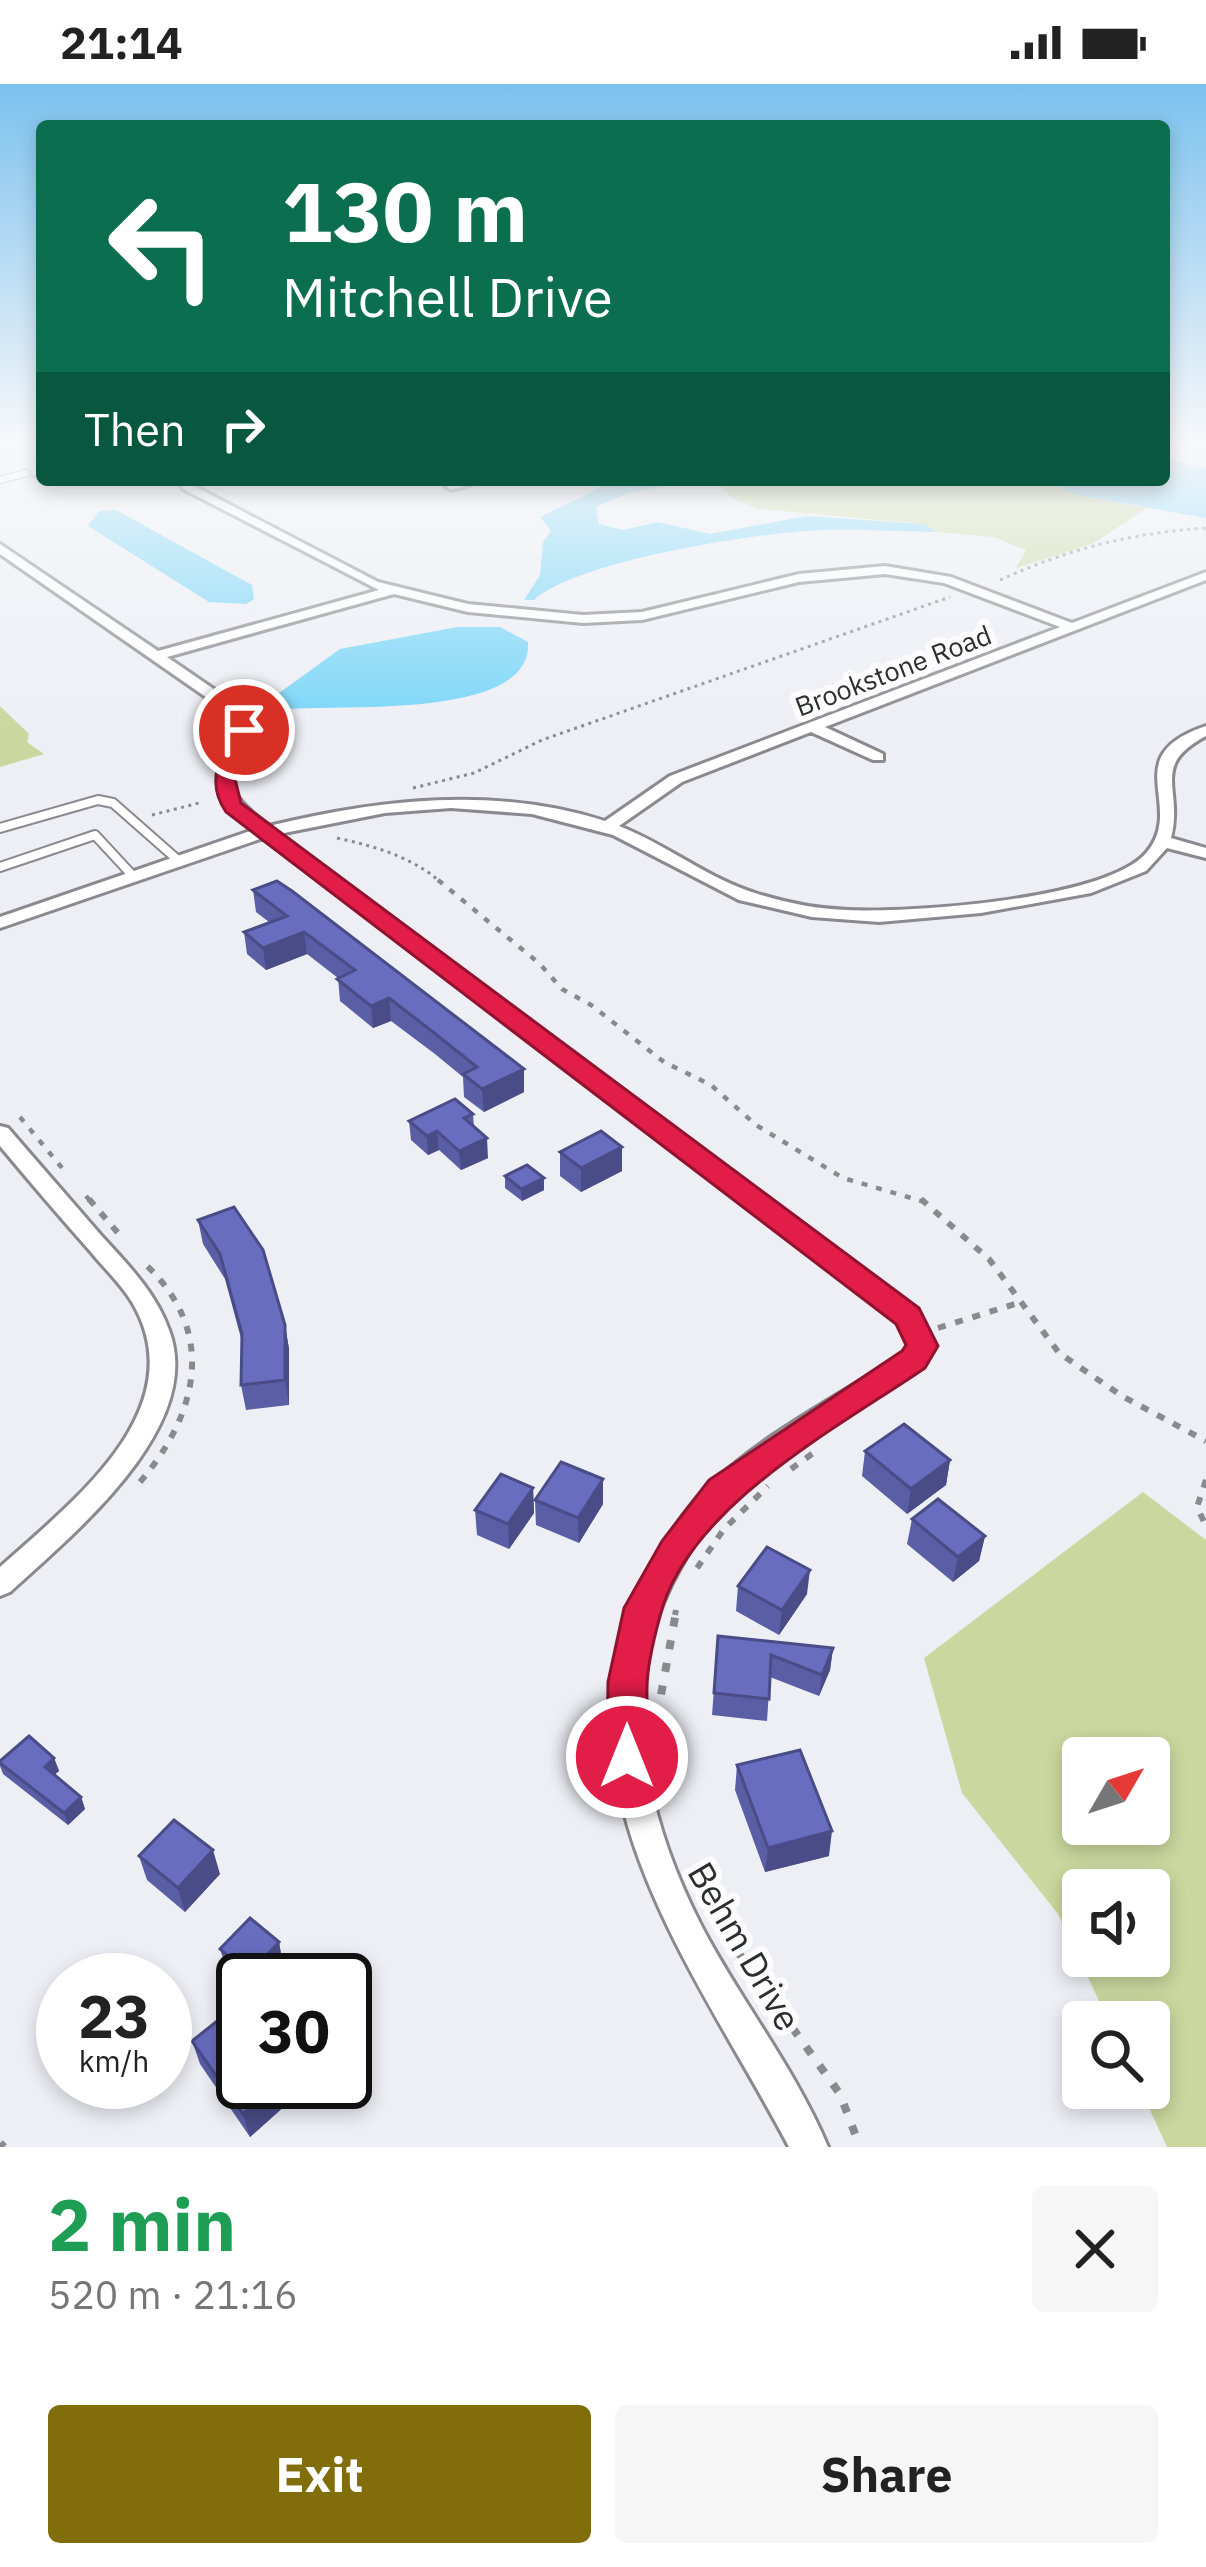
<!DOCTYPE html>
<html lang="en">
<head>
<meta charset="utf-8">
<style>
  :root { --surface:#fff; --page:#f6f6f6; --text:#222; --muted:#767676; --accent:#816d0a }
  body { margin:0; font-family:"IBM Plex Sans",sans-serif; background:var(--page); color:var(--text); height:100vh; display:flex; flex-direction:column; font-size:45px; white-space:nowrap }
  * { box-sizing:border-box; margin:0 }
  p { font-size:39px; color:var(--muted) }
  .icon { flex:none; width:66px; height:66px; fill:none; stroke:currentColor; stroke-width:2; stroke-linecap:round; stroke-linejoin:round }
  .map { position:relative; height:2063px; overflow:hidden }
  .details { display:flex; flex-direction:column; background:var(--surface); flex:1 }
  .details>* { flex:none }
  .hud { position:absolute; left:36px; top:36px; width:1134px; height:366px; border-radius:12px; box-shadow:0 6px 18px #0003; background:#0b6e4f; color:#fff; overflow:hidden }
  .needle { width:78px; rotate:51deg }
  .buttons { position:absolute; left:1062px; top:1653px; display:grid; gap:24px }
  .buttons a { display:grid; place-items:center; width:108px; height:108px; border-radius:12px; background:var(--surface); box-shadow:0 6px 18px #0003; font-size:60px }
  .speed { position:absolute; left:36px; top:1869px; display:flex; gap:24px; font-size:60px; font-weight:700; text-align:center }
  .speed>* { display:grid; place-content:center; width:156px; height:156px; border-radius:50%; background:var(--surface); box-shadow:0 6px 18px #0003; line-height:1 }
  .speed small { font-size:30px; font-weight:400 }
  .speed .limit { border:6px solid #111; border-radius:18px; background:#fff; color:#111 }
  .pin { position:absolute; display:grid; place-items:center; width:102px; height:102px; color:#fff; margin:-51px; border:6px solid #fff; border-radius:50%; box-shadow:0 3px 12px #0007 }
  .me { position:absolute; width:132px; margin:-66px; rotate:0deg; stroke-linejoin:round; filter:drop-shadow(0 0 9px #0008) }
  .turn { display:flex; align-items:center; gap:42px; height:252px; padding:0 48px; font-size:54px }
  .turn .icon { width:156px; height:156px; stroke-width:2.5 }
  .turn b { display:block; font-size:84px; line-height:102px }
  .then { display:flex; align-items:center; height:114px; padding:0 48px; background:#0003; gap:24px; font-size:45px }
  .round { display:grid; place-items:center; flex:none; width:126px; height:126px; border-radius:12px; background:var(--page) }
  .headline { display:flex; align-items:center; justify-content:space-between; height:204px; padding:0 48px }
  h1 { font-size:72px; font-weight:800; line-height:90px; color:#1e9e55 }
  .cta { display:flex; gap:24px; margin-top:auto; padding:24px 48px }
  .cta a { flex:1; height:138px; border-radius:12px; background:var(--accent); color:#fff; font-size:48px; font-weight:800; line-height:138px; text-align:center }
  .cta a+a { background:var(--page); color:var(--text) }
  .status { display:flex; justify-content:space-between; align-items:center; height:84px; padding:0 60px; background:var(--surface); direction:ltr }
  .status svg { height:33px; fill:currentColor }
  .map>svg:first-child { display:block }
  .green { fill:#cad79e; fill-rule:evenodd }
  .water { fill:#78d5f8 }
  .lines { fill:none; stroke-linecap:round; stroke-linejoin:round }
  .stream { stroke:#78d5f8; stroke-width:4.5 }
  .service-far1-casing { stroke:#89898f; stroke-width:9 }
  .service-casing { stroke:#89898f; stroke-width:12 }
  .minor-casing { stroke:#89898f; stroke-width:6 }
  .path-far3 { stroke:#898a8e; stroke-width:3; stroke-dasharray:3 4.5; stroke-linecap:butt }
  .path-far2 { stroke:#898a8e; stroke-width:4.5; stroke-dasharray:6 9; stroke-linecap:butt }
  .path-far1 { stroke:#898a8e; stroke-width:6; stroke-dasharray:8 10; stroke-linecap:butt }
  .path { stroke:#898a8e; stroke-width:8; stroke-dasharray:9 14; stroke-linecap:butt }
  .service-far1 { stroke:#fff; stroke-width:6 }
  .service { stroke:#fff; stroke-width:8 }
  .minor { fill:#fff; fill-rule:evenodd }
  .wall { fill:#595ea5 }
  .shaded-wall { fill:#494c86 }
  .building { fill:#686dc0; stroke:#494c86; stroke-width:3 }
  .route { fill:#e11d48; stroke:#92132f; stroke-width:3 }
  .labels { text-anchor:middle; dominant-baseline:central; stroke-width:12; stroke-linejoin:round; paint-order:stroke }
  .far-street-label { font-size:27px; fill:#2c2d2f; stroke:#fcfcff }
  .near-street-label { font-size:36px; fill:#2c2d2f; stroke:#fcfcff }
</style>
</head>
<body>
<div class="status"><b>21:14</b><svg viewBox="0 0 49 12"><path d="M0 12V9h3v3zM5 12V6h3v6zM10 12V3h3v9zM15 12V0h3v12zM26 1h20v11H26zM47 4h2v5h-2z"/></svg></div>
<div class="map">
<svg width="1206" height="2063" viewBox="0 0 1206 2063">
  <rect width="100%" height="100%" fill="#eeeff5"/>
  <path class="green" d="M713,396H1046L1076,411L1147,424L1092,460L1016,484L1026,466L994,453L937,448L924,440L758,425L732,414Z
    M0,622L29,650L27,658L44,670L0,683Z
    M1143,1408L1206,1456V2063H1167L1140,2004H1149V1938H1109L1058,1830L962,1709L924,1574ZM1149,1674V1740H1083V1674ZM1149,1806V1872H1083V1806Z"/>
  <path class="water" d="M1164,375L1206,384V434L1076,411L1046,396H1164Z
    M695,396L628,409L596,423L599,440L623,446L658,438L710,450L807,432L924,440L937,448C900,448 863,445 826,446C765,447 578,476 534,516H524L540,491L543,458L551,447L540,433L598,405L602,399Z
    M116,426L252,501L254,515L246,520L209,518L88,442L99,427Z
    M500,543L528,558C534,636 339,620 290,625L275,612L340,565L457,543Z"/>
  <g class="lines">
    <path class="stream" d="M30,391L38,395"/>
    <defs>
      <path id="service-far1" d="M0,396L26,389"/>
      <path id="service" d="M0,744L98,716L113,719L179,777
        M0,783L95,751L133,792"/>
      <path id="minor" d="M179,396H189L192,401L378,498L468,520L583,531L642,528L799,490L885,482L951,493L1072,539L1206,488V496L825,643L883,670V676H873L811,648L682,698L619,742C668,761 708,795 758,810C787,819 817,825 848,826C910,829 1108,816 1147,768C1186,721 1116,672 1206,642V652C1149,682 1184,705 1171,754L1206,764V774L1167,764L1146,787L1091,809L981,829L879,838L812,833L739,816L613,751L532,730L451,724L385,729L279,750L916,1226L934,1262L923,1281C858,1325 785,1363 728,1417C708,1436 694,1460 680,1484C615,1598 644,1730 701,1841C740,1916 795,1984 828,2063H789C698,1889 540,1694 647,1491C663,1462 680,1431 703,1408C760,1351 839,1312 905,1269L910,1262L898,1237L263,754L0,844V833L253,746C199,705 219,700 237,646L226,627L0,470V460L158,567L379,506L183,405ZM885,490L944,499L1060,543L670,692L605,737C494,702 380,715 269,742C215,702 235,700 251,646L237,621L167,573L394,510L468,528L583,539L642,536L799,498Z
        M467,396H485L452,406L446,403Z
        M0,1042L8,1044C38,1079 69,1114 99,1149C126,1179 155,1207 169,1246C206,1343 72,1451 10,1508L0,1512V1483C71,1419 196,1325 132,1218C121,1200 104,1184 91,1168C60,1133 30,1098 0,1062Z"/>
    </defs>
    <use href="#service-far1" class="service-far1-casing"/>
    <use href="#service" class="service-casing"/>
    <use href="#minor" class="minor-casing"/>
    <path class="path-far3" d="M1000,496C1068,465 1131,449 1206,444
      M413,704L474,689L542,656L950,513
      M152,731L199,719
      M337,754C377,763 410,772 442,799"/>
    <path class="path-far2" d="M438,796L540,880L562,905L591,921L664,978L711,1001L756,1041L843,1094L925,1118
      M20,1033L67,1090
      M86,1112L91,1118"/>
    <path class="path-far1" d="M89,1115L118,1149
      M921,1115L989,1175L1059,1269L1122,1312L1206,1357
      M938,1244L1018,1219
      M791,1385L816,1367
      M1206,1396L1197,1423L1206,1442
      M140,1398C198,1330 218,1248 145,1180
      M697,1484L724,1445L768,1402
      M675,1531L676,1526"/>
    <path class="path" d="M657,1633L676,1528
      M712,1832L840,2010L860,2063
      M0,2059L4,2063"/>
    <use href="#service-far1" class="service-far1"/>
    <use href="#service" class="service"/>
    <use href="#minor" class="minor"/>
  </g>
  <path class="wall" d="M253,806L524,985V1008L484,1028L464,1013L463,993L435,970L391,937L373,944L340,917L338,894L307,870L266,886L247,870L244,848L269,838L256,828Z
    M473,1030L474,1043L488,1074L461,1086L439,1066L428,1071L411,1056L409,1037Z
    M622,1063V1087L581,1108L560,1092V1068Z
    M505,1092L544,1106L522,1117L505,1104Z
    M198,1136L285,1241L289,1265V1321L246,1326L241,1301L242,1258L225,1195L203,1160Z
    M865,1367L950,1376L946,1401L907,1430L862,1392Z
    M533,1404L534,1429L509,1465L477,1451L475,1426Z
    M535,1416L603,1420L579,1459L536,1441Z
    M912,1435L985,1452L979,1477L953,1498L907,1460Z
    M738,1502L807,1510L779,1551L736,1527Z
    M718,1552L833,1564L830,1586L819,1612L770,1593L767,1637L712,1631Z
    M54,1674L59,1687L54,1691L81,1713L85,1725L68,1741L3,1690L0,1682V1677Z
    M737,1681L829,1772L765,1788L735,1706Z
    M139,1772L220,1790L185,1828L147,1796Z
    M279,1858L281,1870L258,1896H245L224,1877L220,1865Z
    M192,1957L297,2011L250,2053L200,1980Z"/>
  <path class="shaded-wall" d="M304,848L307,870L266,886L263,864Z
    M389,914L391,937L373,944L371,922Z
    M524,985V1008L484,1028L482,1005Z
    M437,1047L439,1066L428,1071L427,1052Z
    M487,1054L488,1074L461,1086L459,1067Z
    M622,1063V1087L581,1108V1084Z
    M544,1094V1106L522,1117L521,1105Z
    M285,1241L289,1265V1321L285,1296Z
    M950,1376L946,1401L907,1430L911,1405Z
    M603,1395V1420L579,1459L578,1434Z
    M533,1404L534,1429L509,1465L508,1440Z
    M985,1452L979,1477L953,1498L958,1473Z
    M810,1486L807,1510L779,1551L782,1526Z
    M833,1564L830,1586L819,1612L822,1591Z
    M54,1674L59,1687L49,1695L45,1683Z
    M81,1713L85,1725L68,1741L64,1729Z
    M832,1747L829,1772L765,1788L768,1764Z
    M213,1766L220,1790L185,1828L178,1804Z
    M279,1858L281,1870L258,1896H250L249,1890Z
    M281,1998H294L297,2011L250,2053L243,2030Z"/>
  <path class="building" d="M277,797L292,807L524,985L482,1005L463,990L477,983L433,948L389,914L371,922L337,895L355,886L304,848L263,864L244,848L287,832L253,806Z
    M455,1015L473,1030L464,1034L487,1054L459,1067L437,1047L427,1052L409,1037Z
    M601,1047L622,1063L581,1084L560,1068Z
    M527,1081L544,1094L521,1105L505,1092Z
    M234,1123L263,1166L285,1241V1296L241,1301L242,1250L220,1170L198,1136Z
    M904,1340L950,1376L911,1405L865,1367Z
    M561,1378L603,1395L578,1434L535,1416Z
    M501,1390L533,1404L508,1440L475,1426Z
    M938,1415L985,1452L958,1473L912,1435Z
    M767,1463L810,1486L782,1526L738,1502Z
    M718,1552L833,1564L822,1591L771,1571L769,1615L714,1609Z
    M29,1652L54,1674L45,1683L81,1713L64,1729L0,1679V1677Z
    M800,1666L832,1747L768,1764L737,1681Z
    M174,1736L213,1766L178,1804L139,1772Z
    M250,1834L279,1858L249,1890L220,1865Z
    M240,1919L243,1923V1998H281L243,2030L192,1957Z"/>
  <linearGradient id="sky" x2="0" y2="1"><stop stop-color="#7bc1ee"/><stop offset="0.55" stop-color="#f7f8fa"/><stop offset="1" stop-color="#f7f8fa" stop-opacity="0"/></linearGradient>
  <rect width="1206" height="648" fill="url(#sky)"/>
  <path class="route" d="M237,642L253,646L234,691L241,719L919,1224L938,1262L925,1284C839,1343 687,1423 660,1532C654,1554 647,1581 647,1604C646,1631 653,1662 642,1686L627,1692L613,1686L607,1673L608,1598L624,1524L662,1457L709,1396L902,1267L906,1261L896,1240L226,728C205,697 220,672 237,642Z"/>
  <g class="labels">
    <g class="far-street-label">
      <text transform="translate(893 586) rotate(-21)">Brookstone Road</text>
    </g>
    <g class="near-street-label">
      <text transform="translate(745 1862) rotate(60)">Behm Drive</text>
    </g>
  </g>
</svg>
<div class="buttons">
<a><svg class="needle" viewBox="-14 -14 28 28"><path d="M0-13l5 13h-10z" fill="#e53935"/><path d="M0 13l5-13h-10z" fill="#767676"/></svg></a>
<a><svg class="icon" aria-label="sound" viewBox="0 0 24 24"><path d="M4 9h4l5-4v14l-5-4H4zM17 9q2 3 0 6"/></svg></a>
<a><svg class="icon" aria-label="search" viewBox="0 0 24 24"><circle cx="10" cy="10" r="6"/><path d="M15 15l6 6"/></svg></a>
</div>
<div class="speed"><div>23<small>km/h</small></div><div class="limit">30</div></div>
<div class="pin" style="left:244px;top:646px;background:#d93025"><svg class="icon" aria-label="arrive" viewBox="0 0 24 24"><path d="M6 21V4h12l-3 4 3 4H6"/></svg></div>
<svg class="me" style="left:627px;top:1673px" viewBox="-20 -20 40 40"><circle r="17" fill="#e11d48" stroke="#fff" stroke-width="3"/><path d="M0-11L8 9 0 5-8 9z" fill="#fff"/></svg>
<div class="hud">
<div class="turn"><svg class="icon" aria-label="left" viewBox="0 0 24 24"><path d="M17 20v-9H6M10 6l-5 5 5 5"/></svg><div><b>130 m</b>Mitchell Drive</div></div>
<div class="then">Then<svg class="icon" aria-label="right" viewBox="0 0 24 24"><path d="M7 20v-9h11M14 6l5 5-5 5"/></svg></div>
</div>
</div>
<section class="details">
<div class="headline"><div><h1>2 min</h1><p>520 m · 21:16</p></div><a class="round"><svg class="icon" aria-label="close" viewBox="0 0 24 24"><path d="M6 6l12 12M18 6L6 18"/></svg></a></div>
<div class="cta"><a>Exit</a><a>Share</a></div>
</section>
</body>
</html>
